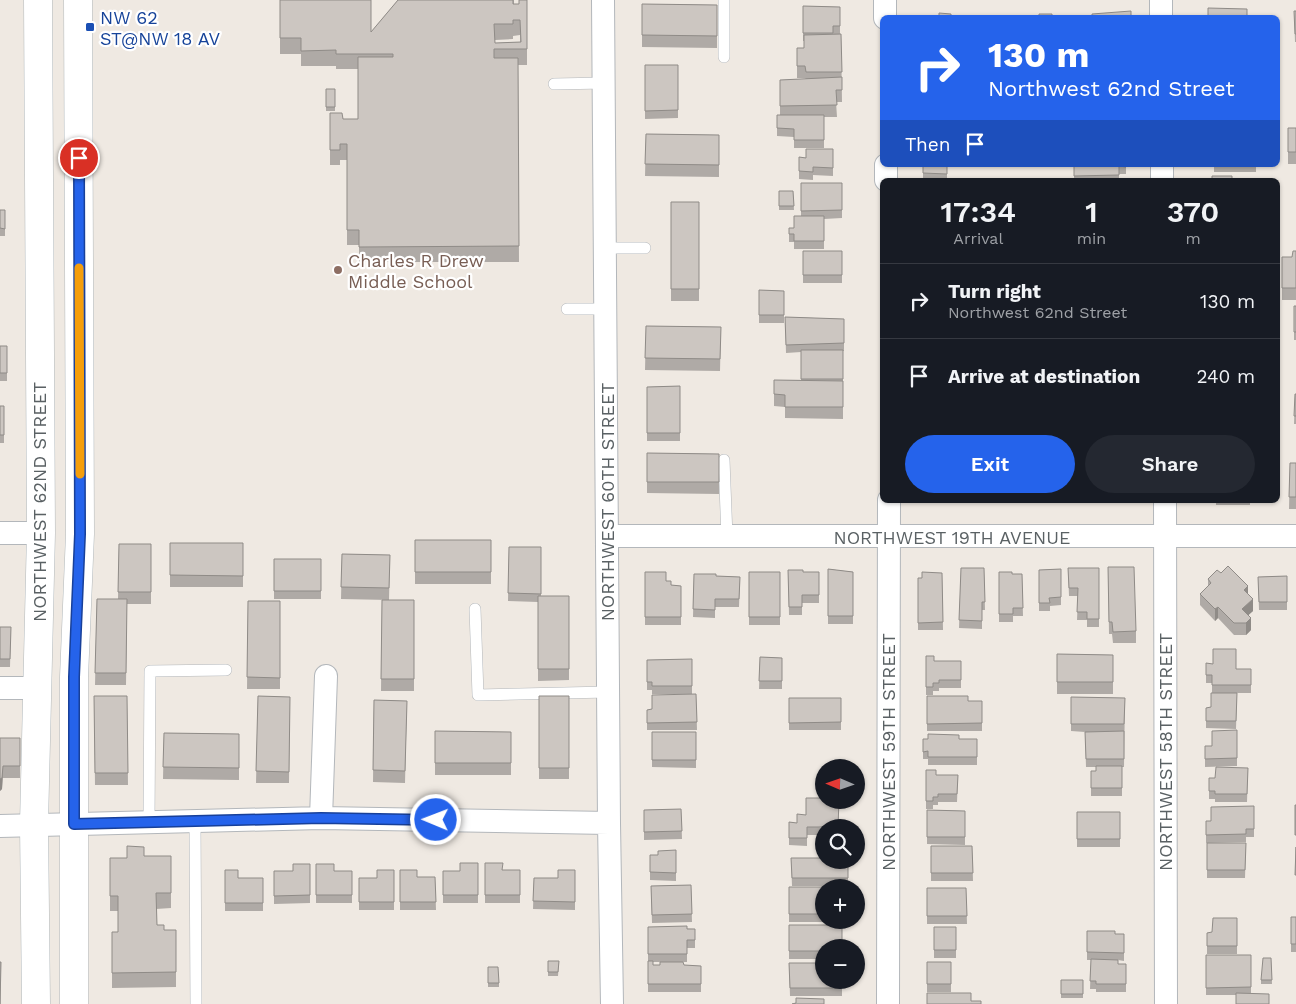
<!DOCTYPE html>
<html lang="en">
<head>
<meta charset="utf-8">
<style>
  :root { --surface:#171b24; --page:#242831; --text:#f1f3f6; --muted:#9ea1a6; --line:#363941; --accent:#2563eb }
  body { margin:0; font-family:"Work Sans",sans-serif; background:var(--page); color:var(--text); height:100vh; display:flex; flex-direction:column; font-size:19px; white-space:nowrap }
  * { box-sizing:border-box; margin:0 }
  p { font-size:16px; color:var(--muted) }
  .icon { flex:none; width:28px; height:28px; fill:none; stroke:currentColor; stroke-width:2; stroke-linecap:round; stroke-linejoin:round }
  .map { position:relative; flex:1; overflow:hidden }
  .details { position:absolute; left:880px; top:178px; width:400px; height:325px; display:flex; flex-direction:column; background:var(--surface); border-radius:8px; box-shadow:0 1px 4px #0004 }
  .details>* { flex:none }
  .guide { position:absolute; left:880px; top:15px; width:400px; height:152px; border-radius:8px; box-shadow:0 1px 4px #0004; background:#2563eb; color:#fff; overflow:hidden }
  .needle { width:32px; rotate:272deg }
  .controls { position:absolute; left:815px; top:759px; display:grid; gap:10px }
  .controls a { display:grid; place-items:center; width:50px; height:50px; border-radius:50%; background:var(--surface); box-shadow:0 1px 4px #0004; font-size:25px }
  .pin { position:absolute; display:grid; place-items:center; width:42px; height:42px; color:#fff; margin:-21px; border:2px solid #fff; border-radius:50%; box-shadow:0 1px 5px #0007 }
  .me { position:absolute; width:55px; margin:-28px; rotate:271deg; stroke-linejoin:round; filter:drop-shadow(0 0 4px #0008) }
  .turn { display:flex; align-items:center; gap:18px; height:105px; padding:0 25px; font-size:22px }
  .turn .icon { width:65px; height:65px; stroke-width:2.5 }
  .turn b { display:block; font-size:35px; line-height:42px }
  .then { display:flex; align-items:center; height:48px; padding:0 25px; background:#0003; gap:10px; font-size:19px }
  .eta { display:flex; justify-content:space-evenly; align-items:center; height:85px; text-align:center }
  .eta b { font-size:30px; font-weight:600; line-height:35px }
  .primary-button { display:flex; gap:10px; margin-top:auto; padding:10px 25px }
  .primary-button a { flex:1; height:58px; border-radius:30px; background:var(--accent); color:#fff; font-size:20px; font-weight:600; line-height:58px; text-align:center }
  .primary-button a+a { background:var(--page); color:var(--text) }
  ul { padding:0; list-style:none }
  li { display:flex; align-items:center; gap:15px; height:75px; padding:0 25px; border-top:1px solid var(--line) }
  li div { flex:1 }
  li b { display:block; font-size:19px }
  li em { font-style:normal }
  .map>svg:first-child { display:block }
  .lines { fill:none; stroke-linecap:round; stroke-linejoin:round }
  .service-casing { stroke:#b3b7bb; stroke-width:12 }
  .minor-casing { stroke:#b3b7bb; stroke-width:24 }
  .secondary-casing { stroke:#b1b8bb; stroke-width:29 }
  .service { stroke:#fff; stroke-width:11 }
  .minor { stroke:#fff; stroke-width:22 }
  .secondary { stroke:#fff; stroke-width:28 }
  .wall { fill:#afaaa6; fill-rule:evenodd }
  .shaded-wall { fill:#8f8b87 }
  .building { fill:#ccc6c1; stroke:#8f8b87; fill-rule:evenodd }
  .route-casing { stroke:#184099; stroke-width:12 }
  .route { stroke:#2563eb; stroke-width:9 }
  .slow { stroke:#f59e0b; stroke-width:9 }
  .transit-dot { fill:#1a4fb4; stroke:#fff; stroke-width:2 }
  .education-dot { fill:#8d6e63; stroke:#fff; stroke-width:2 }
  .labels { text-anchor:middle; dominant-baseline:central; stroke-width:4.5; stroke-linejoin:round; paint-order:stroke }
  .transit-label { font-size:18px; fill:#164399; stroke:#fff; text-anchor:start }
  .education-label { font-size:18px; fill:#785e54; stroke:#fff; text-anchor:start }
  .street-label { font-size:18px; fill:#5a6164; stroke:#fff }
</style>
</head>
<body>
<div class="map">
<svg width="1296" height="1004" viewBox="0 0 1296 1004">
  <rect width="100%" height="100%" fill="#efe9e2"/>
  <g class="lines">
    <defs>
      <path id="service" d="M724,57V0
        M554,84L604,83
        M605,248H645
        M567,309H606
        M724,460L727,537
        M475,609L478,695L608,692
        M195,822L196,1004
        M149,823L150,671L226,670"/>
      <path id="minor" d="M603,0L609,823L612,1004
        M885,0V18
        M1161,0V18
        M886,165V180
        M1162,165V180
        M1165,500L1166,1004
        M0,533H41
        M607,536H1296
        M0,688H36
        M321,818L326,676
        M0,826L321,818L609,823
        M888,1004L889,500"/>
      <path id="secondary" d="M36,1004L34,824L41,533L38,0
        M74,1004V677L80,534L78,0"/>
    </defs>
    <use href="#service" class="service-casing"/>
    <use href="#minor" class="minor-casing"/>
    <use href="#secondary" class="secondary-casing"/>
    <use href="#service" class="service"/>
    <use href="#minor" class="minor"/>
    <use href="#secondary" class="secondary"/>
  </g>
  <path class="wall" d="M280,0L371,32L398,0H514V4H519L527,0V65H518L519,262H359V245H347V160H340V165H330V113L343,119H358V69H336V66H301V54H280ZM520,35V42L495,43V40L513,39V36Z
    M642,4L717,5V48L642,47Z
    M803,6L840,7V34H841L842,102H836L837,117H824V148H794V137L777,136V115H780V80L806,79L805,78H797V48H804V41H803Z
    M1294,11H1296V42H1295Z
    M645,65H678V118L645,119Z
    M335,89V111H326V107Z
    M1288,128H1296V164H1288Z
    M646,134L719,135V177L645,176Z
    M833,149V176L813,175V180L799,179V157L806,158Z
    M923,165H947V180H923Z
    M1074,165H1126V174H1119V180H1074Z
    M1208,165H1256V172H1214V165Z
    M801,183H842V218L824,219V249H794V242H789V228H794L801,216Z
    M779,191H793L794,210H779Z
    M671,202H699V301H671Z
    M0,210H5V236H0Z
    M803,251H842V283H803Z
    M1296,251V300H1282V257H1292Z
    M759,290L784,291V323H759Z
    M1294,306H1296V340H1294Z
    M785,317L844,319V351H843V419L785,418V407L774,406V380H801V352L786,353Z
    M646,326L721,327L720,371L645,370Z
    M0,346H7V381H0Z
    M680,386V441H647V387Z
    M1295,394H1296V424H1294Z
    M0,406H4V443H0Z
    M647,453L719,454V494L647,493Z
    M1290,463H1296V509H1289Z
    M1216,500H1250V505H1216Z
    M415,540H491V584H415Z
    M170,543H243V587H170Z
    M119,544H151V604H127L126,685H95L97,599H118Z
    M509,547H541V596H569V680L538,681V602L508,601Z
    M342,554L390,555L389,600L341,599Z
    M274,559H321V599H274Z
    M1108,567L1136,631V643H1113L1112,634H1109Z
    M961,568H984L985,610H982V629L959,628Z
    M1068,568H1099V627H1087V620H1077L1078,596H1069Z
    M828,569L853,572V624H828Z
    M1061,569V605L1050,606V611H1039V570Z
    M788,570L803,572H819V603H802V615H789Z
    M645,572L666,581L671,585L681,586V625H645Z
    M749,572H780V625H749Z
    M999,572L1012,574H1022L1023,616H1013V622H999Z
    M942,573L943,630H918V578H922Z
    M1221,573L1248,594L1253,611L1248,615L1251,630L1246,635H1234L1218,618L1215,621L1200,605V594L1208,586V579Z
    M694,574L716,576L740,577L739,607H715V618L693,617Z
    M1287,576V610H1259L1258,577Z
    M382,600H414V691H381Z
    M248,601H280V689H247Z
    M0,627H11L10,667H0Z
    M1057,654L1113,655V694H1057Z
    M926,656L934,661H961V688H939V691H933V695H926Z
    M760,657L782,658V689H759Z
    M692,659V694H652V690H647V660Z
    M1206,663L1236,669H1251V693H1212V683H1206Z
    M1237,693L1236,729L1206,728V708L1211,707Z
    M696,694L697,730H647V710L652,709Z
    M94,696H127L128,785H95Z
    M258,696L290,697L289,783H256Z
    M539,696H569V779H539Z
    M927,696L968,701H982V731H927Z
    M1071,697L1125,698L1124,767H1122V796H1091V771H1096V767H1086L1085,732L1071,731Z
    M789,698H841V730H789Z
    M374,700L407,701L405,783L373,782Z
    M1237,730V766L1205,767V746H1212Z
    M435,731L511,732V775H435Z
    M652,732H696V768L652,767Z
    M164,733L239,734V780L163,779Z
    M0,738H20V778H3L2,789L0,791Z
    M923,739H977V765H928V759H923Z
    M1248,768L1247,802H1215V799H1209V778H1215Z
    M926,770L936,775H958L957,802H938V805H933V809H926Z
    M1254,806V837H1246V842L1206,843V821H1211Z
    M681,809L682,839L644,840V810Z
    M927,810L965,811V845L927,844Z
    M1077,812H1120V847H1077Z
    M789,822L824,828V835H807V846L789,845Z
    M1207,843H1246L1245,878H1207Z
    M931,846H972L973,881H931Z
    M676,850V881L650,880V855H658Z
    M144,856H171V908L156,909L157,925L164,930H176V987L112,988V932H118V911H110V858H127Z
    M791,858L848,860V886H792Z
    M478,863V903H443V871H460Z
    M485,863L503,870H520V903H485Z
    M310,864V903L274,904V871H293Z
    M316,864L334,871H352V903H316Z
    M225,870L238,878H263V911H225Z
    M394,870V910H359V878H377Z
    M400,870L417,877H435L436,910H400Z
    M575,870V910L533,909L534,878H558Z
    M691,885L692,922L652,923L651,886Z
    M789,887L824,888V920H842V922H789Z
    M927,888H966L967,924H927Z
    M1291,917H1296V952H1291Z
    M1237,918V954H1207V933L1212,932Z
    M789,925L824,948V959H789Z
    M648,927L695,929V948H687V962H653V965L701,966V992H648Z
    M934,927H956V958H934Z
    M1087,931L1115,934H1124V961L1118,960V964H1126V992H1096V989H1090L1091,960H1087Z
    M1206,955H1251V993L1236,995H1206Z
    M1271,958L1272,984H1261V980Z
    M548,961H559L558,976H548Z
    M927,962H951V992H927Z
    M789,963L842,980V996H790Z
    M488,967L499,983V987H488Z
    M1061,980H1083V998H1061Z"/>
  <path class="shaded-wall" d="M1248,586V597L1244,590Z
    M1253,599V611L1242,621V609Z
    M1218,607V618L1215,621V609Z
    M1251,618V630L1246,635V623Z
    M3,766L2,789L0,791V779Z"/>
  <path class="building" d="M280,0H371V32L398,0H513V4H519V0H527V49H494V58H518L519,246L359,247V230H347V144H340V150H330V113H342L343,119H358V57H393V54H336V50L301,51V38H280ZM513,20H520L521,42L495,43L494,24H513Z
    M642,4L717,5V36L642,35Z
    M803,6L840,7V26H833V33H803Z
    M1208,8L1247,9V18H1208Z
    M1131,11V18H1092V14Z
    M1294,11H1296V34H1295Z
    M939,13L951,14V18H939Z
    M1039,14H1052V18H1039Z
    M972,16H999V18H972Z
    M841,34L842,72H806L805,66H797V48H804V35Z
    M645,65H678V110L645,111Z
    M842,77V90H836L837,105L780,106V80Z
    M326,89H335V107H326Z
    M777,115H824V140H794V129L777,128Z
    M1288,128H1296V152H1288Z
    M646,134L719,135V165L645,164Z
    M806,149H833V168L813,167V172L799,171V157L806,158Z
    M923,165H947V174L923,173Z
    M1074,165H1126V167L1119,166V175L1074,176Z
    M1212,176H1232V180H1212Z
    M801,183H842V210L801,211Z
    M779,191H793L794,206H779Z
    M671,202H699V289H671Z
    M0,210H5V229L0,228Z
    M794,216H824V241H794V234H789V228H794Z
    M803,251H842V275H803Z
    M1293,251H1296V288H1282V257H1292Z
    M759,290L784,291V315H759Z
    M1294,306H1296V332H1294Z
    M785,317L844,319V343L786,345Z
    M646,326L721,327L720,359L645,358Z
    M0,346H7V373H0Z
    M801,350H843V379H801Z
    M774,380L843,381V407H785V395L774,394Z
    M680,386V433H647V387Z
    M1295,394H1296V416H1294Z
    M0,406H4V435H0Z
    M647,453L719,454V482H647Z
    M1290,463H1296V497H1289Z
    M415,540H491V572H415Z
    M170,543H243V576L170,575Z
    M119,544H151V592H118Z
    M509,547H541V594L508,593Z
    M342,554L390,555L389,588L341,587Z
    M274,559H321V591H274Z
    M1228,566L1248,586L1244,590L1253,599L1242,609L1251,618L1246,623H1234L1218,607L1215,609L1200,594L1211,583L1208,579L1217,570L1221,573Z
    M1108,567H1134L1136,631L1113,632L1112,622H1109Z
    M961,568H984L985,602H982V621L959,620Z
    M1068,568H1099V619H1087V612H1077L1078,588H1069Z
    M828,569L853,572V616H828Z
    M1061,569V597L1049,598L1050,603H1039V570Z
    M788,570H803V572H819V595H802V607H789Z
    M645,572H666V581H671V585L681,586V617H645Z
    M749,572H780V617H749Z
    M922,572L942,573L943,622L918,623V578H922Z
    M999,572H1012V574H1022L1023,608H1013V614H999Z
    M694,574H716V576L740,577L739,599H715V610L693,609Z
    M1287,576V602H1259L1258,577Z
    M538,596H569V669H538Z
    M97,599H127L126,673H95Z
    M382,600H414V679H381Z
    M248,601H280V678L247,677Z
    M0,627H11L10,659H0Z
    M1213,649H1236V669H1251V685H1212V675H1206V663L1213,664Z
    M1057,654L1113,655V682H1057Z
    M926,656H934V661H961V680H939V683H933V687H926Z
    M760,657L782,658V681H759Z
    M692,659V686H652V682H647V660Z
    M1211,693H1237L1236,721H1206V708L1211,707Z
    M696,694L697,722L647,723V710L652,709V695Z
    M94,696H127L128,773H95Z
    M258,696L290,697L289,772L256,771Z
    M539,696H569V768H539Z
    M927,696H968V701H982V723L927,724Z
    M1071,697L1125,698L1124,724H1071Z
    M789,698H841V722L789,723Z
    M374,700L407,701L405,771L373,770Z
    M1237,730V758L1205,759V746H1212V731Z
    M435,731L511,732V763H435Z
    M1124,731V759H1086L1085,732Z
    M652,732H696V760H652Z
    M164,733L239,734V768L163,767Z
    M928,734L959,735V739H977V757H928V751L923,752V739H928Z
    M0,738H20V766H3L2,778L0,779Z
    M1096,766H1122V788H1091V771H1096Z
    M1216,767L1248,768L1247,794H1215V791H1209V778H1215Z
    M926,770H936V775H958L957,794H938V797H933V801H926Z
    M806,798H824V800H839L838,827H807V838H789V822L797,823V814L806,815Z
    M1295,805H1296V835H1295Z
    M1254,806V829H1246V834L1206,835V821H1211V807Z
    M681,809L682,831L644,832V810Z
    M927,810L965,811V837H927Z
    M1077,812H1120V839H1077Z
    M1207,843H1246L1245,870H1207Z
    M127,846L144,847V856H171V893H156L157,925H164V930H176V972L112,973V932H118V896H110V858H127Z
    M931,846H972L973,873H931Z
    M1296,847V875H1295Z
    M676,850V873L650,872V855H658V851Z
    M791,858H824V860H848V878H792Z
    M460,863H478V895H443V871H460Z
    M485,863H503L502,870H520V895H485Z
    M293,864H310V895L274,896V871H293Z
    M316,864H334V871H352V895H316Z
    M225,870H238V878H263V903H225Z
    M377,870H394V902H359V878H377Z
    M400,870H417V877H435L436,902H400Z
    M558,870H575V902L533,901L534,878H558Z
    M691,885L692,914L652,915L651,886Z
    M789,887H842L824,888V914H789Z
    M927,888H966L967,916H927Z
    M1291,917H1296V944H1291Z
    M1213,918H1237V946H1207V933L1212,932Z
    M789,925H842V948H824V951H789Z
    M687,926V929H695V940H687V954H648V927Z
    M934,927H956V950H934Z
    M1087,931H1115V934H1124V953L1087,952Z
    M1206,955H1251V987L1206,988Z
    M1263,958H1271L1272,980H1261Z
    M1091,959L1118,960V964H1126V984H1096V981H1090Z
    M548,961H559L558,972H548Z
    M648,961H653V965H660V962H683L684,965L701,966V984H648Z
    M0,962H1L0,1004Z
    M927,962H951V984H927Z
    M789,963H824V980H842V988H790Z
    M488,967H498L499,983H488Z
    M1061,980H1083V994H1061Z
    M927,993H971V1001H981V1004H927Z
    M1236,993L1269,994V1004H1236Z
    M796,998L824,999V1004H792L796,1003Z"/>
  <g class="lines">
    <defs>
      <path id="route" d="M79,158L80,534L74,677V824L321,818L436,820"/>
    </defs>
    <use href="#route" class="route-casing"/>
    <use href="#route" class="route"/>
    <path class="slow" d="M79,268L80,474"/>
  </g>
  <rect class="transit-dot" x="85" y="22" width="10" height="10" rx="2.5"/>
  <circle class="education-dot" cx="338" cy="270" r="5"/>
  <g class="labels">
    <g class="transit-label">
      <text x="100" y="17">NW 62<tspan x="100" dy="21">ST@NW 18 AV</tspan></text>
    </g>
    <g class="education-label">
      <text x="348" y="260">Charles R Drew<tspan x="348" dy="21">Middle School</tspan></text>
    </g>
    <g class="street-label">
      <text transform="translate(39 502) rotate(-90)">NORTHWEST 62ND STREET</text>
      <text transform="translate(607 502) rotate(-90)">NORTHWEST 60TH STREET</text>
      <text x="952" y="537">NORTHWEST 19TH AVENUE</text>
      <text transform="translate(888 752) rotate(-90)">NORTHWEST 59TH STREET</text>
      <text transform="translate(1165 752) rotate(-90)">NORTHWEST 58TH STREET</text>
    </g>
  </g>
</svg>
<div class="controls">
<a><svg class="needle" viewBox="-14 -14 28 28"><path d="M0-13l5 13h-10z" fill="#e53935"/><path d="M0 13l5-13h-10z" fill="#9ea1a6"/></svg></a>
<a><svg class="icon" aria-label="search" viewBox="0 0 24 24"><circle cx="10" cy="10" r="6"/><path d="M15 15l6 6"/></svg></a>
<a>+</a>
<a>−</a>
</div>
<div class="pin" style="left:79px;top:158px;background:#d93025"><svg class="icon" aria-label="arrive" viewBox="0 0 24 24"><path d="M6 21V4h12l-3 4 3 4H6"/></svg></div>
<svg class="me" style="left:436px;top:820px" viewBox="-20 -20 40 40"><circle r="17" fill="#2563eb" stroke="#fff" stroke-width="3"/><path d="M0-11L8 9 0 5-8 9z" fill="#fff"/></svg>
<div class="guide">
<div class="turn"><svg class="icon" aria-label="right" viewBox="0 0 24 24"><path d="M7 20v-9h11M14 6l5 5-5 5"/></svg><div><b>130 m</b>Northwest 62nd Street</div></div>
<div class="then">Then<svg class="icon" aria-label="arrive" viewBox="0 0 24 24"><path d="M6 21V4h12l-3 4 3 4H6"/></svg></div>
</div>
<section class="details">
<div class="eta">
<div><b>17:34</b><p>Arrival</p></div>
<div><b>1</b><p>min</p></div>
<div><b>370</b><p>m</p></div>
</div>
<ul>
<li><svg class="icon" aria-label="right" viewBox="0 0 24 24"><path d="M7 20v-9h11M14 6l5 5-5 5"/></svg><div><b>Turn right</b><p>Northwest 62nd Street</p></div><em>130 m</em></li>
<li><svg class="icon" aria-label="arrive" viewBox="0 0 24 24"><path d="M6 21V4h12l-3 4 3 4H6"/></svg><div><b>Arrive at destination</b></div><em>240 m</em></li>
</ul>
<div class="primary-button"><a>Exit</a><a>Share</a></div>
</section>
</div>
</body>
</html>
